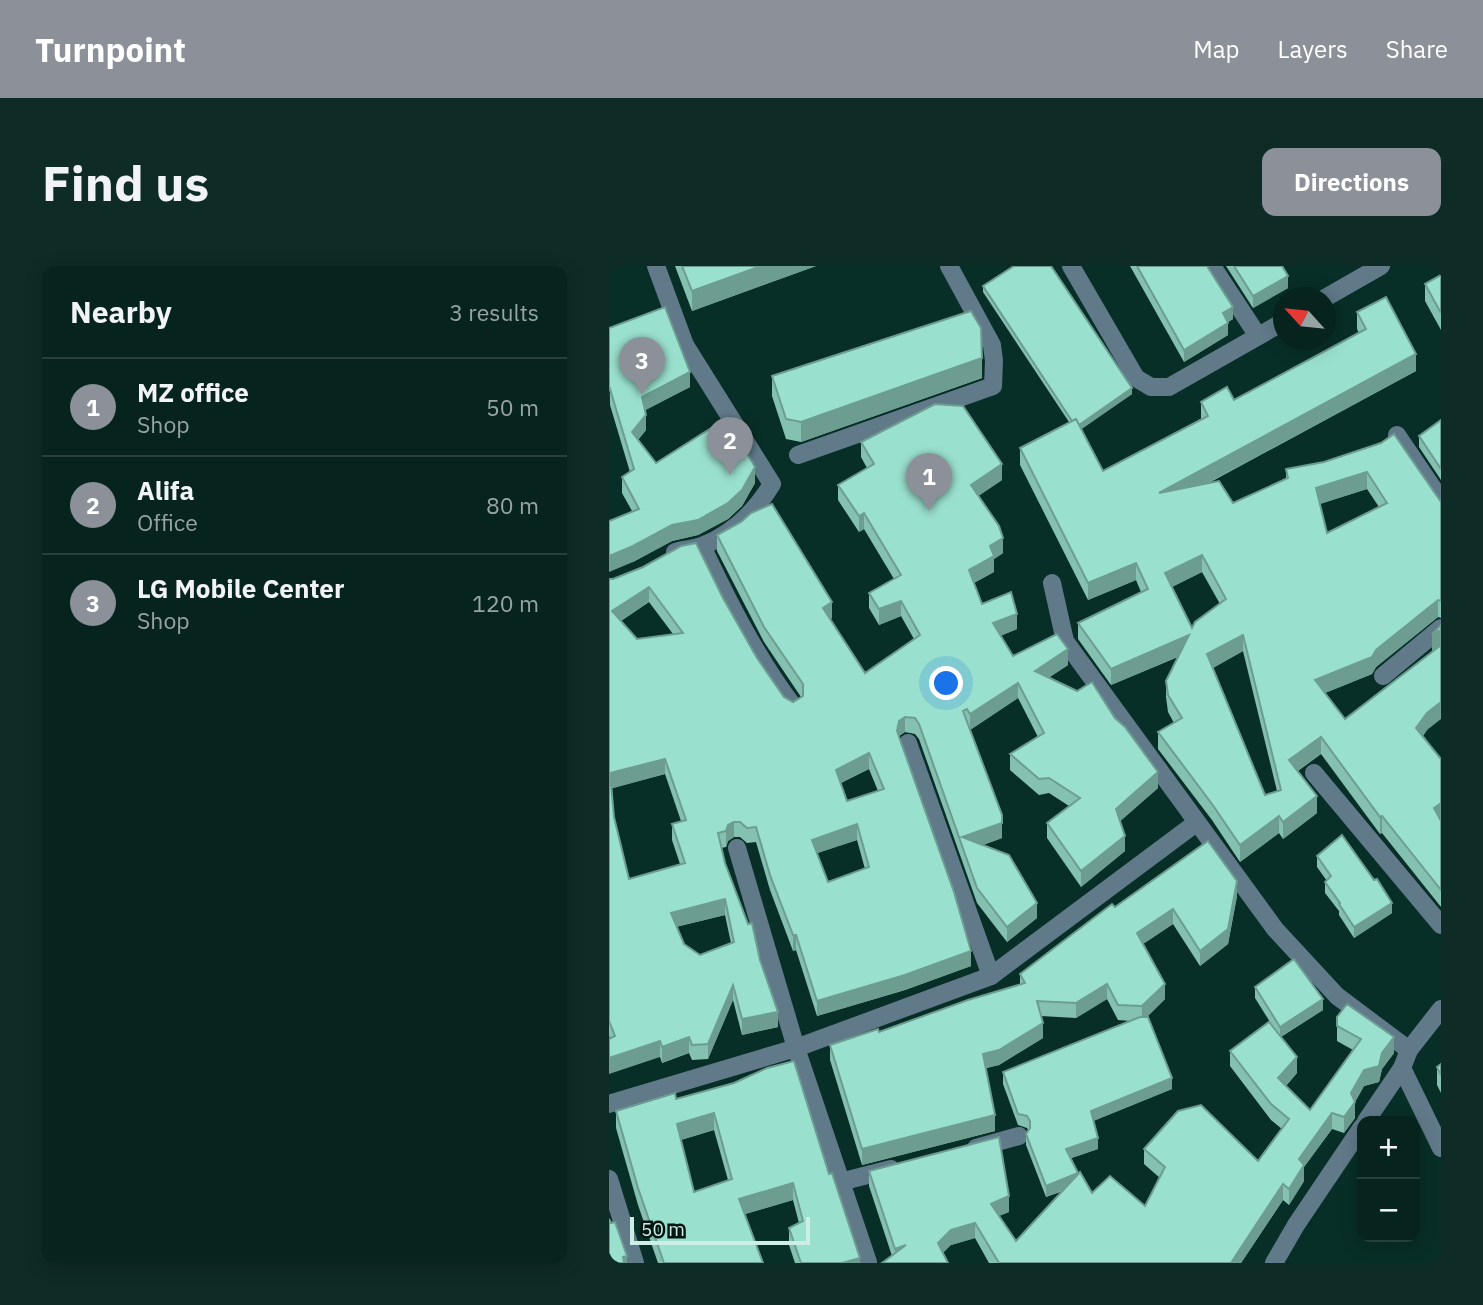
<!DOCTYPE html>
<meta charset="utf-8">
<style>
:root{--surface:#06231d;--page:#0f2b26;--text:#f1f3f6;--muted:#98a4a4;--line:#27403b;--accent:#8c9099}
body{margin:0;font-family:"IBM Plex Sans",sans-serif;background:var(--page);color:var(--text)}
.controls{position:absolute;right:21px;bottom:21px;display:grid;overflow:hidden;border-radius:14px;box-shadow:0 4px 18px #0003}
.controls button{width:63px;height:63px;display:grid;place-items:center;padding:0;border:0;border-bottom:2px solid var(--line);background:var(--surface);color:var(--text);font:35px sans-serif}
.compass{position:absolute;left:664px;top:21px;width:63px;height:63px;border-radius:50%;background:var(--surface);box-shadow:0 4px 18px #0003;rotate:297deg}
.scale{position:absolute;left:21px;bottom:18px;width:180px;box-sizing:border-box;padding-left:7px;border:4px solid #cceee4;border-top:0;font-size:19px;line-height:24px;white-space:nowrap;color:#cceee4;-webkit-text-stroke:5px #001610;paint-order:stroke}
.you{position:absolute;left:338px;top:418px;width:24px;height:24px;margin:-18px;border:5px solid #fff;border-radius:50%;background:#1a73e8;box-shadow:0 0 0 10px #1a73e833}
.badge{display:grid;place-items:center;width:46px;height:46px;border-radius:50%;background:var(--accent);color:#fff;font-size:23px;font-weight:700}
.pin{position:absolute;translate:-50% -58px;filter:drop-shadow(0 2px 4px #0008)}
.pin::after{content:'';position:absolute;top:37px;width:24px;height:21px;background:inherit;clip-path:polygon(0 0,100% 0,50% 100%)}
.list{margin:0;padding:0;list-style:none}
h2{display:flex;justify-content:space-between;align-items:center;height:91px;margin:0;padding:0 28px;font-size:30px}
h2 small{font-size:23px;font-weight:400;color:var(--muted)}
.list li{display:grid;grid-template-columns:46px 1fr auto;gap:21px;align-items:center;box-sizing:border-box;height:98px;padding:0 28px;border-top:2px solid var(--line)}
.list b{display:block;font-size:26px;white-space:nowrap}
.list p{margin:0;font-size:23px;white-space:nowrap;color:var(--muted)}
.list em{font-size:23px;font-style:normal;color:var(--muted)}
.map{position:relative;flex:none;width:832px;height:997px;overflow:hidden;border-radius:14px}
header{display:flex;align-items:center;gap:42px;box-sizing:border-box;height:98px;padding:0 35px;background:var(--accent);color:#fff}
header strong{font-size:33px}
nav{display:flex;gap:38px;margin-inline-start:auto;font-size:24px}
.intro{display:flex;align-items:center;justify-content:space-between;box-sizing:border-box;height:168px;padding:0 42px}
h1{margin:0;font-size:49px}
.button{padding:18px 32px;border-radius:14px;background:var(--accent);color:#fff;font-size:24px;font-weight:700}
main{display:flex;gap:42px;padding:0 42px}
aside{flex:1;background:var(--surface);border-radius:14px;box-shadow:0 4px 18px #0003}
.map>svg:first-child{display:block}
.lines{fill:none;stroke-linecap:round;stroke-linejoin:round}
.minor{stroke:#617a8a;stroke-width:18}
.wall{fill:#84c1b1;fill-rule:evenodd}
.shaded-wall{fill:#6c9d90}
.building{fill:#9ae0ce;stroke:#6c9d90;stroke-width:2;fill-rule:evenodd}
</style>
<header>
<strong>Turnpoint</strong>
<nav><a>Map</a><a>Layers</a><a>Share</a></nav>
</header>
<div class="intro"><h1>Find us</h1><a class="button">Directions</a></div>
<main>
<aside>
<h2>Nearby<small>3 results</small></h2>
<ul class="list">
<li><span class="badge">1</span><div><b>MZ office</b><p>Shop</p></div><em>50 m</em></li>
<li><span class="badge">2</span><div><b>Alifa</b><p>Office</p></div><em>80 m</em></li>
<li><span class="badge">3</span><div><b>LG Mobile Center</b><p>Shop</p></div><em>120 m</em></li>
</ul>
</aside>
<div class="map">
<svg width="832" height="997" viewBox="0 0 832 997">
<rect width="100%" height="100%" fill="#082f27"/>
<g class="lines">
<g class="minor">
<path d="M47 0 76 79 163 218C146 246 124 268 93 280 85 283 75 283 66 286"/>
<polyline points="462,0 527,112 542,121 560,121 674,56"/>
<polyline points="603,0 649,70"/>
<polyline points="716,32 772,0"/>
<polyline points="788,169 832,234"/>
<polyline points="189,189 384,120 385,95 383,79 340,0"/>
<path d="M93 280C120 337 146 389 184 440"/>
<polyline points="443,317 456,375 666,663 728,730 800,784"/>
<polyline points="774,410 832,362"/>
<polyline points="299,477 382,710"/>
<polyline points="705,507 832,659"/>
<polyline points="128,582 187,782 259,996"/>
<polyline points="793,802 832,882"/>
<polyline points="0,838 187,782 382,710 587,557"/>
<polyline points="757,855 793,802 800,784 832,743"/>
<polyline points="367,882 410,870"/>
<polyline points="0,913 26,997"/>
<polyline points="231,916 282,903"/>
<polyline points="665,997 687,959 753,861"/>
</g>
</g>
<g class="wall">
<polygon points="66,0 207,0 83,45"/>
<polygon points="521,0 598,0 624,53 619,56 619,69 575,96"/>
<polygon points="617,0 673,0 679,22 644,42"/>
<polygon points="832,9 832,64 816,35 816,18"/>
<path d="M374 20 523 128 472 163 494 205 592 153V136L625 134 750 67 748 63V46L807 105 598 218 624 237 677 213V203L715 196 772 177 832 236V352L829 351 767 401 763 408 716 427 736 453 827 383 823 385 832 359 818 464 814 470 832 493V641L773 567 771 568 712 488 689 505 708 547 674 573 670 567 631 596 603 554 549 483V466L565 457 559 446 557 431V415L569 391 502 419 469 373V357L532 326 527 314 479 334 411 199V182L460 156 374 26ZM758 223 770 241 718 267 711 238ZM593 306 611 338 583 362 563 321ZM634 385 668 525 656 529 604 402Z"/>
<polygon points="0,62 81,121 36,144 37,164 29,174 47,197 146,217 133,240 119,253 89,269 63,275 24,296 23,245 13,227 13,211 21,206 1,139"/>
<polygon points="163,110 373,112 192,176 177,173 163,130"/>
<polygon points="832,154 832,214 810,181 810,170"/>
<path d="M252 176 393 214 369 230 394 287 385 293V306L365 317 373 338 408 363 391 370 404 390 459 399 439 412 549 522 511 555 516 585 472 621 438 572V557L460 540 440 527 430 529 401 504V488L429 471 409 432 361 464 393 572 374 579 428 652 398 676 368 637 310 473 306 468 296 466 290 470 362 700 296 724 208 750 187 684 184 685 161 624 147 576 138 577 131 571H125L119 575 117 581 112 582 116 597 151 694 169 761 133 769 124 734 99 793 83 794 80 787 53 797 51 791 1 773 0 770V313L114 332 148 392 175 431 184 436 192 431 155 376 108 285V269L223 352 221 353 256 407 305 373 292 350 270 359 260 342V327L285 313 255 263 250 266 229 234V219L258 202 252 191ZM40 336 64 368 28 373 12 355ZM260 503 269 525 238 535 232 517ZM56 508 72 555 63 558V574L71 598 20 613 5 551 3 522ZM248 574 256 603 219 616 208 587ZM116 649 122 677 91 689 75 678 67 661Z"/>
<polygon points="708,590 783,647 745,672 730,649 730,645 716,627 716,616 718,615 708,601"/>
<polygon points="628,630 619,678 591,700 564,658 534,678 556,733 538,751 563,823 484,855 489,883 462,892 469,908 483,927 536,940 551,912 535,898 535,883 649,895 673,863 662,854 621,800 621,785 666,764 646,732 646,721 714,744 672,771 688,807 677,820 701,844 744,784 728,775 728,751 785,787 773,803 770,816 755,820 746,836 746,852 735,867 723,863 695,901 695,915 680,939 674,934 632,997 380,997 366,972 342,979 283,990 260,920 260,905 400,946 390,950 407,975 454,925 437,931 417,879 417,868 419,864 418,862 409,859 394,818 394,806 521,755 509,754 498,733 467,752 432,750 434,772 390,799 377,802 386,865 253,899 221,794 221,779 270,766 411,718 411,708 506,641"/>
<polygon points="832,798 832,827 828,819 828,801"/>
<path d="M125 817 220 908 251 997H186L180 979V962L190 957 184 934 136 948 154 997H49L29 939 7 862V845L67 833ZM105 864 119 914 85 926 72 874Z"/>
</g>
<g class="shaded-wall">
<polygon points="152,0 207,0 83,45 83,25"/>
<polygon points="679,10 679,22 644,42 644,30"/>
<polygon points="624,41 624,53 614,59 614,47"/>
<polygon points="619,57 619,69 575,96 575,84"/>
<polygon points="807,88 807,105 550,243 550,227"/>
<polygon points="373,92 373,112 192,176 192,156"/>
<polygon points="81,106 81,121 33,146 33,131"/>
<polygon points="523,122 523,128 467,167 467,161"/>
<polygon points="37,149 37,164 23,181 23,166"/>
<polygon points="393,198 393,214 362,235 362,219"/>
<polygon points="146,201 146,217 133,240 119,253 89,269 63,275 24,296 0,306 0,290 63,259"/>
<polygon points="758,206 758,223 707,239 707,222"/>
<polygon points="255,247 255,263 250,266 250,250"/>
<polygon points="394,272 394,287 385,293 385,306 360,319 360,304 381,280"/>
<polygon points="593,289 593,306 556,324 556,307"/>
<polygon points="527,297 527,314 479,334 479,317"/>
<polygon points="40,321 40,336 3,360 3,345"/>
<polygon points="829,334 829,351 767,401 763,408 706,431 706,414 767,384"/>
<polygon points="292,335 292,350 270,359 270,343"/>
<polygon points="223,336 223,352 214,358 214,342"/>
<polygon points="408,348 408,363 384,373 384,357"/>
<polygon points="832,364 832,381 823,385 823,368"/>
<polygon points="580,369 580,386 502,419 502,403"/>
<polygon points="634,369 634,385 598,405 598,388"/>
<polygon points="459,383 459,399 426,421 426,405"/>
<polygon points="409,417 409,432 361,464 361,448"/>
<polygon points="832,436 832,453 818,464 807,479 807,462 818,447"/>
<polygon points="296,451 296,466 290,470 288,465 290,455"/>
<polygon points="712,471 712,488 680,511 680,494"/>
<polygon points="260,487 260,503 227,519 227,504"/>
<polygon points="56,493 56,508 1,523 1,507"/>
<polygon points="549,506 549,522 507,559 507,543"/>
<polygon points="708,530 708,547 674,573 674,556"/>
<polygon points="832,537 832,554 825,559 825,542"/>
<polygon points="670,550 670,567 631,596 631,579"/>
<polygon points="773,550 773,567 771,568 771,551"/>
<polygon points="125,556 125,571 119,575 117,581 117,565 119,559"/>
<polygon points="393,557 393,572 355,586 353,571"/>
<polygon points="248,558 248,574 203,589 203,574"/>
<polygon points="516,570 516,585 472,621 472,605"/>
<polygon points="628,615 628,630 619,678 591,700 591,685"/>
<polygon points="116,633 116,649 62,662 62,647"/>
<polygon points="428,637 428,652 398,676 398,661"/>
<polygon points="783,637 783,647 745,672 745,661"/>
<polygon points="564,643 564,658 528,682 528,667"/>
<polygon points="184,669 187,669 187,684 184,685"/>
<polygon points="362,685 362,700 296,724 208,750 208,735"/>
<polygon points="498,718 498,733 467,752 467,737"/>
<polygon points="556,718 556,733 533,755 533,740"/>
<polygon points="124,719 124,734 99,793 99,778"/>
<polygon points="714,733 714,744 671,771 671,761"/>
<polygon points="169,746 169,761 133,769 133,753"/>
<polygon points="434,757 434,772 390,799 374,803 374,788"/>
<polygon points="80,771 80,787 53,797 53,781"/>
<polygon points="785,771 785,787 773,803 770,816 755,820 746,836 746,852 735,867 735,851 742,827 755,804 773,787"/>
<polygon points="51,775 51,791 0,808 0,792"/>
<polygon points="688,791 688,807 669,828 669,812"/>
<polygon points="563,812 563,823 482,856 482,845"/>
<polygon points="105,847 105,864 68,875 68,858"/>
<polygon points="723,847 723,863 695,901 695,915 680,939 680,923 690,893"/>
<polygon points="386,849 386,865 253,899 253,883"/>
<polygon points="489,872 489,883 457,894 457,883"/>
<polygon points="469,907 469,918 437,931 437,920"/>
<polygon points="184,917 184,934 130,950 130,933"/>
<polygon points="674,918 674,934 632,997 622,997 633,980"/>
<polygon points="400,930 400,946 382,953 382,938"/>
<polygon points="366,957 366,972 342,979 329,992 329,977 342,964"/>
<polygon points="297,979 286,997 286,983"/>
<polygon points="18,990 18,997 14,997 14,991"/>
<polygon points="251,992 251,997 233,997"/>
</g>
<g class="building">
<polygon points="73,0 152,0 83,25"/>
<polygon points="405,0 442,0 523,122 470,159 467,153 463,155 374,20"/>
<polygon points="528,0 598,0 624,41 614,47 619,57 575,84"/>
<polygon points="625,0 673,0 679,10 644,30"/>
<polygon points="832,9 832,47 816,18"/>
<path d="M777 31 807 88 550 227 610 215 624 237 679 212 677 203 715 196 772 177 785 168 832 236V335L829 334 767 384 763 391 706 414 736 453 832 379V436L818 447 807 462 832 493V537L825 542 832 555V624L773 550 771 551 712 471 680 494 708 530 674 556 670 550 631 579 603 538 549 466 573 452 559 429 557 415 580 369 502 403 469 357 539 323 527 297 479 317 411 182 467 153 494 205 599 150 592 136 618 121 625 134 757 63 748 46ZM758 206 778 237 718 267 707 222ZM593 289 617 333 586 356 583 362 556 307ZM634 369 672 524 656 529 598 388Z"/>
<polygon points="56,41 81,106 33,131 37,149 23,166 47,197 118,152 146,201 133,224 119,237 89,254 63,259 24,280 0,290 0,255 30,243 13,211 25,203 1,123 0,124 0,62"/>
<polygon points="362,45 372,62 373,92 192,156 177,153 163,110"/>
<path d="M326 138 354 140 393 198 362 219 390 260 394 272 381 280 385 290 360 304 373 338 402 326 408 348 384 357 404 390 448 368 459 383 426 405 468 425 483 416 506 452 516 461 549 506 507 543 516 570 472 605 438 557 471 532 440 512 430 513 401 488 435 467 409 417 361 448 358 443 354 445 393 549V557L353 571 400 589 428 637 398 661 368 622 310 458 306 452 296 451 290 455 288 465 345 626 362 685 296 709 208 735 187 669H184L161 609 147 561 138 562 131 556H125L119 559 117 565 109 567 116 597 139 658 143 657 151 694 169 746 133 753 124 719 99 778 83 779 80 771 53 781 51 775 0 792V773L6 770 0 755V313H4L34 301 72 280 87 277 114 332 148 392 175 431 184 436 194 430V418L155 361 108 269 132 256 142 247 163 238 223 336 214 342 256 407 311 369 292 335 270 343 260 327 292 309 255 247 250 250 229 219 265 198 252 176ZM40 321 74 367 28 373 3 345ZM260 487 275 523 238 535 227 504ZM56 493 77 554 63 558 76 597 20 613 5 551 1 507ZM248 558 260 601 219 616 203 574ZM116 633 125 676 91 689 75 678 62 647Z"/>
<polygon points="832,154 832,203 810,170"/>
<polygon points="832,359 832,364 823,368"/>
<polygon points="733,569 765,614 768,613 783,637 745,661 730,638 731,637 716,616 722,610 708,590"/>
<polygon points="599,575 628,615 619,663 591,685 564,643 528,667 556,718 533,740 509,739 498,718 467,737 428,735 434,757 390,784 374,788 386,849 253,883 221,779 269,763 270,766 359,734 416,717 411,708 503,638 506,641"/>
<polygon points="685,693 714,733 671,761 646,721"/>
<polygon points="738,738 785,771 773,787 770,800 755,804 742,827 746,836 735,851 723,847 690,893 695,899 680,923 674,918 633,980 622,997 390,997 366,957 342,964 329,977 339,997 273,997 297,979 286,983 260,905 390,871 400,930 382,938 407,975 471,906 483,927 501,910 536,940 556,901 535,883 569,845 592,839 649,895 680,853 662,838 621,785 660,756 688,791 669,812 701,844 752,773 728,760 728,751"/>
<polygon points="531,751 539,751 563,812 482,845 489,872 457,883 469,907 437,920 417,868 421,862 421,855 418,850 409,848 394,806"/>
<path d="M185 795 220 908 223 907 251 992 233 997H192L180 962 194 955 184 917 130 933 154 997H55L29 922 7 845 66 827 67 833 125 817 158 802ZM105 847 123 913 85 926 68 858Z"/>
<polygon points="832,798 832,809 828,801"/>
<polygon points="0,953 2,957 6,956 18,990 14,991 15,997 0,997"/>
</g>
</svg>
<div class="controls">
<button>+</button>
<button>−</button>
</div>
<svg class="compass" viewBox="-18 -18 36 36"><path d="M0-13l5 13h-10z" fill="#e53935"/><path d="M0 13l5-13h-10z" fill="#98a4a4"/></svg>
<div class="scale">50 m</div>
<div class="you"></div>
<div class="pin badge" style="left:320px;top:245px">1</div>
<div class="pin badge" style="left:121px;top:209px">2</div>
<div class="pin badge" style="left:33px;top:129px">3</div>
</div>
</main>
